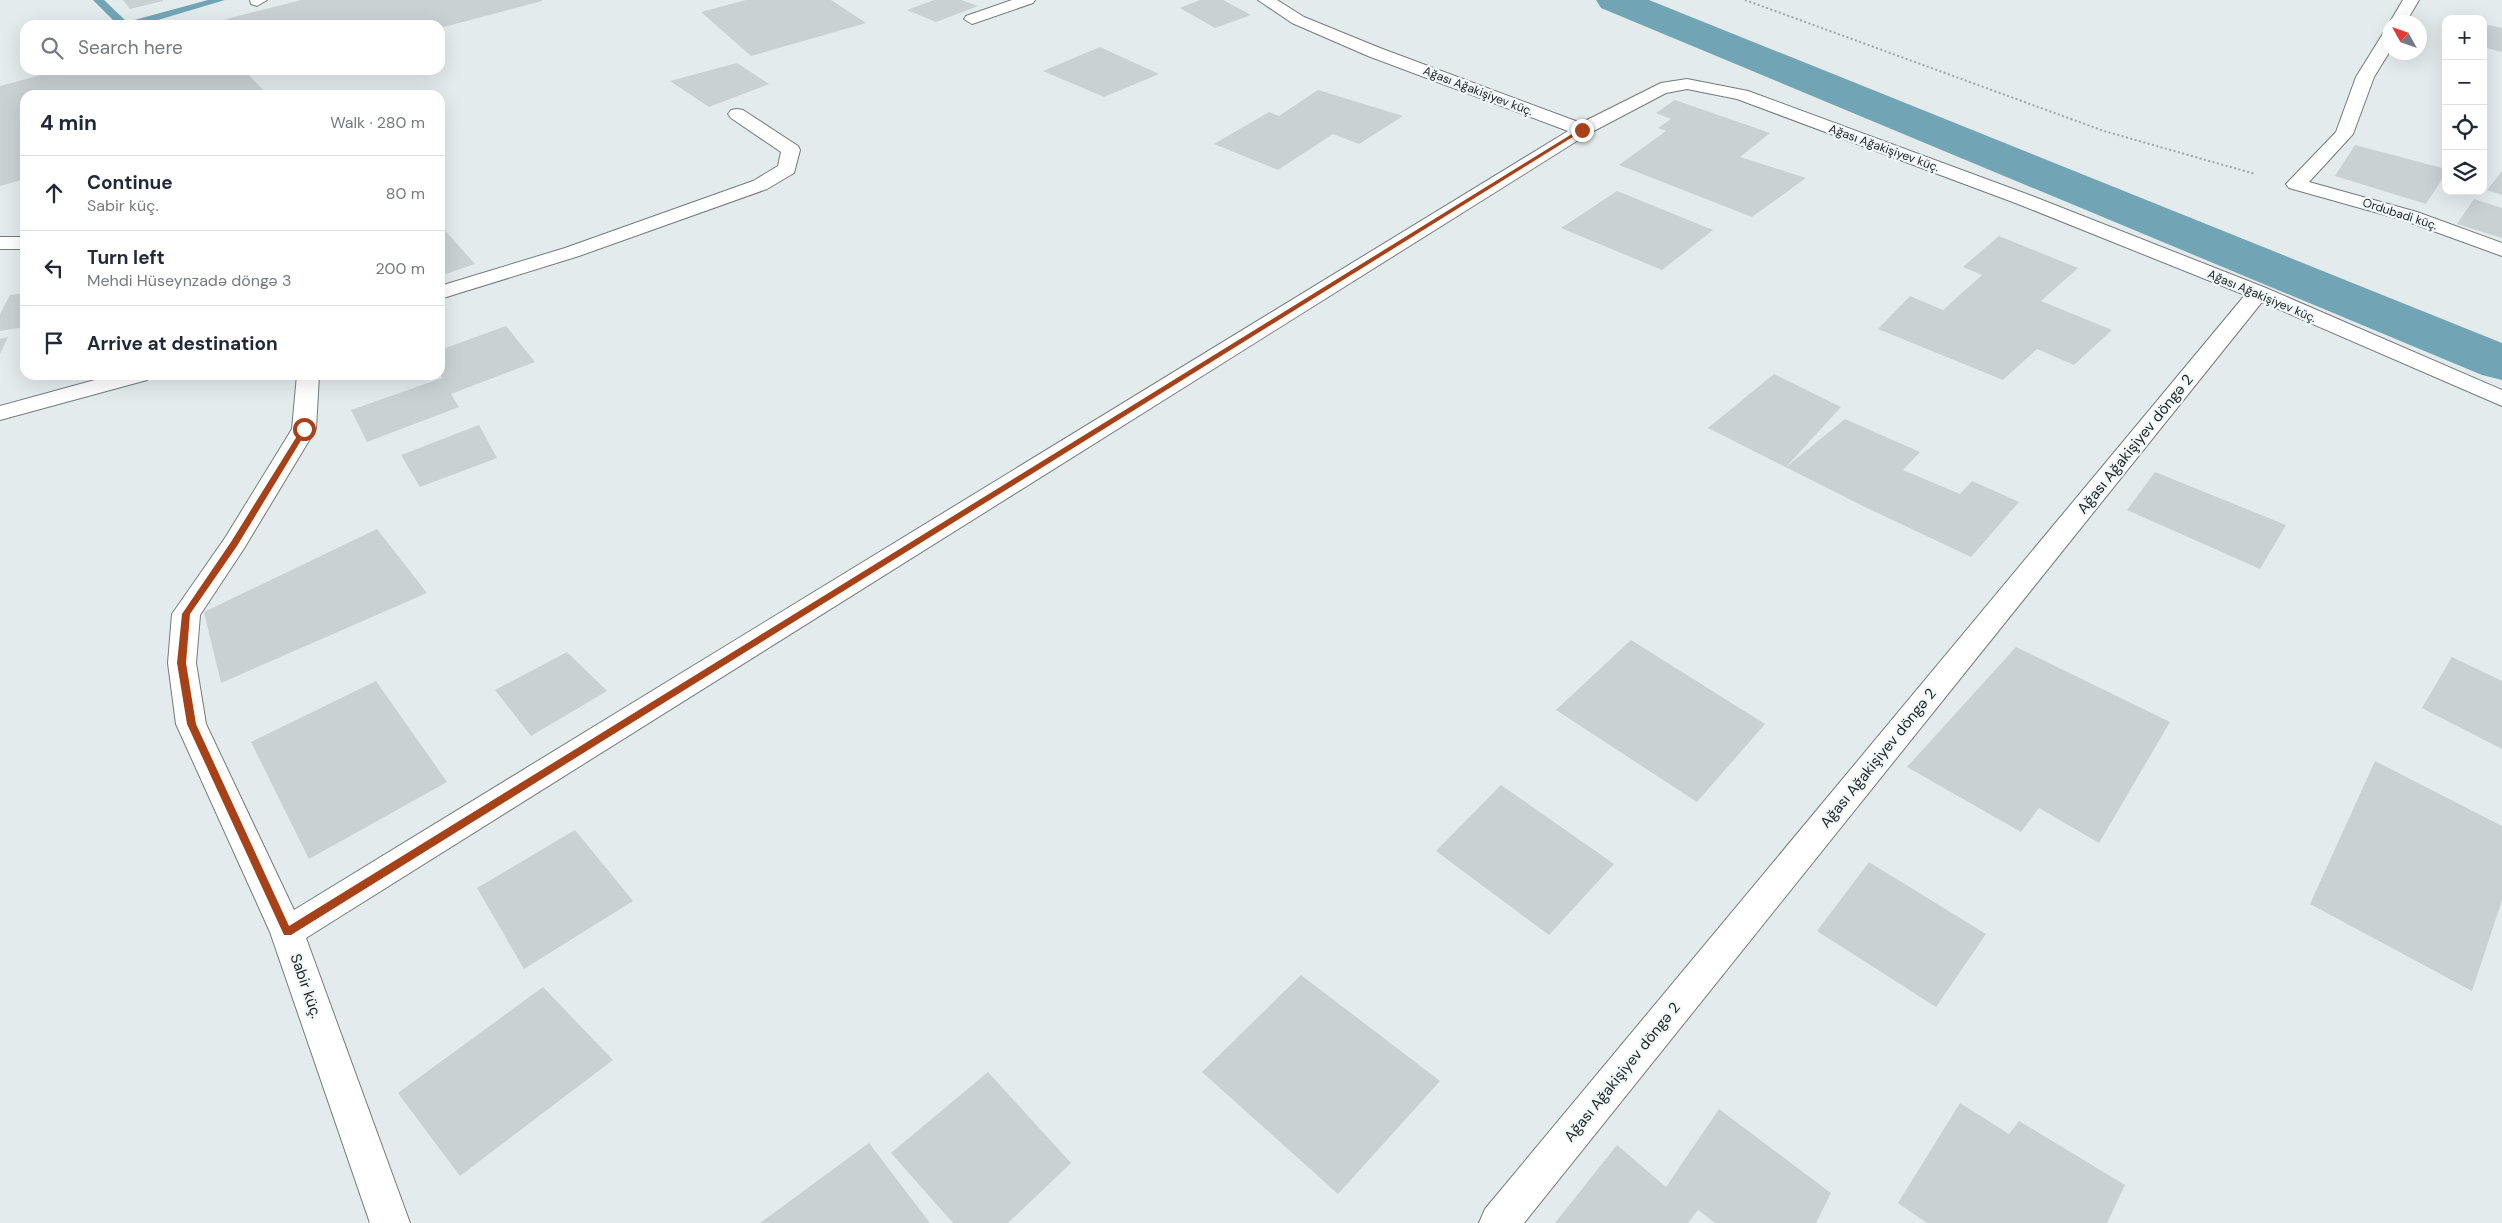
<!DOCTYPE html>
<meta charset="utf-8">
<style>
:root{--surface:#fff;--page:#f6f6f7;--text:#1f2937;--muted:#747a83;--line:#e0e1e3}
body{margin:0;font-family:"DM Sans",sans-serif;background:var(--page);color:var(--text)}
.controls{position:absolute;right:15px;top:15px;display:grid;overflow:hidden;border-radius:10px;box-shadow:0 5px 20px #0002}
.controls button{width:45px;height:45px;display:grid;place-items:center;padding:0;border:0;border-bottom:1px solid var(--line);background:var(--surface);color:var(--text);font:25px sans-serif}
.compass{position:absolute;left:2382px;top:15px;width:45px;height:45px;border-radius:50%;background:var(--surface);box-shadow:0 5px 20px #0002;rotate:310deg}
.stop{position:absolute;width:15px;height:15px;margin:-11px;border:4px solid #a74218;border-radius:50%;background:#fff}
.stop.end{background:#a74218;border-color:#fff;box-shadow:0 1px 5px #0008}
.list{margin:0;padding:0;list-style:none}
h2{display:flex;justify-content:space-between;align-items:center;height:65px;margin:0;padding:0 20px;font-size:21px}
h2 small{font-size:16px;font-weight:400;color:var(--muted)}
.list li{display:grid;grid-template-columns:32px 1fr auto;gap:15px;align-items:center;box-sizing:border-box;height:75px;padding:0 20px;border-top:1px solid var(--line)}
.list b{display:block;font-size:19px;white-space:nowrap}
.list p{margin:0;font-size:16px;white-space:nowrap;color:var(--muted)}
.list em{font-size:16px;font-style:normal;color:var(--muted)}
.icon{flex:none;width:28px;height:28px;fill:none;stroke:currentColor;stroke-width:2;stroke-linecap:round;stroke-linejoin:round}
.map{position:relative;flex:none;width:2502px;height:1223px;overflow:hidden}
.search{position:absolute;background:var(--surface);box-shadow:0 5px 20px #0002;left:20px;top:20px;width:425px;height:55px;display:flex;align-items:center;gap:12px;box-sizing:border-box;padding:0 18px;border-radius:15px;color:var(--muted);font-size:19px}
.panel{position:absolute;background:var(--surface);box-shadow:0 5px 20px #0002;left:20px;top:90px;width:425px;height:290px;border-radius:15px}
.map>svg:first-child{display:block}
.lines{fill:none;stroke-linecap:round;stroke-linejoin:round}
.stream{fill:#71a5b5;fill-rule:evenodd}
.canal{fill:#71a5b5;fill-rule:evenodd}
.building{fill:#cad1d3}
.street-casing{stroke:#757b7d;stroke-width:2}
.path{stroke:#9fa5a7;stroke-width:2;stroke-dasharray:2 2.5;stroke-linecap:butt}
.street{fill:#fff;fill-rule:evenodd}
.route{fill:#a74218}
.labels{text-anchor:middle;dominant-baseline:central;stroke-width:4.5;stroke-linejoin:round;paint-order:stroke}
.far-street-label{font-size:12px;fill:#1e2122;stroke:#f1f8fa}
.street-label{font-size:15px;fill:#1e2122;stroke:#f1f8fa}
</style>
<div class="map">
<svg width="2502" height="1223" viewBox="0 0 2502 1223">
<rect width="100%" height="100%" fill="#e4ebed"/>
<g class="lines">
<polygon class="stream" points="93,0 104,0 127,22 208,0 225,0 141,25 118,25"/>
<polygon class="canal" points="1596,0 1649,0 2502,343 2502,380 2482,375 1601,8"/>
</g>
<g class="building">
<polygon points="123,0 163,0 163,1 130,9"/>
<polygon points="301,0 542,0 542,1 440,28 440,25 232,25 226,19"/>
<polygon points="746,0 831,0 866,23 751,56 701,12"/>
<polygon points="934,0 961,0 978,6 936,22 907,10"/>
<polygon points="1200,0 1223,0 1251,15 1215,28 1180,8"/>
<polygon points="2483,24 2502,28 2502,52 2483,47"/>
<polygon points="1100,47 1159,74 1104,97 1043,71"/>
<polygon points="737,63 769,84 709,107 670,81"/>
<polygon points="60,70 244,70 268,95 25,95 25,179 0,186 0,86"/>
<polygon points="1318,90 1403,116 1359,144 1333,134 1278,170 1214,144 1269,112 1279,116"/>
<polygon points="1675,100 1770,133 1740,157 1806,178 1752,217 1619,165 1666,131 1658,128 1671,119 1656,113"/>
<polygon points="2355,145 2446,169 2446,173 2426,204 2335,176"/>
<polygon points="2502,171 2502,195 2487,190"/>
<polygon points="1617,191 1713,230 1662,270 1561,228"/>
<polygon points="2474,199 2502,208 2502,238 2457,224"/>
<polygon points="440,225 475,264 440,276"/>
<polygon points="1999,236 2078,268 2041,301 2112,330 2074,365 2037,349 2003,380 1878,329 1910,296 1943,310 1982,275 1963,267"/>
<polygon points="25,293 25,327 0,331 0,314 10,295"/>
<polygon points="506,326 535,362 451,394 459,407 367,442 351,410 442,378 440,374 440,350"/>
<polygon points="8,337 0,354 0,339"/>
<polygon points="1774,374 1841,407 1786,467 1845,419 1920,452 1903,470 1960,494 1972,481 2019,502 1971,557 1867,508 1708,428"/>
<polygon points="479,425 497,458 420,487 401,455"/>
<polygon points="2155,472 2286,525 2260,569 2127,510"/>
<polygon points="377,529 427,593 221,683 204,612"/>
<polygon points="1631,640 1765,724 1697,802 1556,710"/>
<polygon points="2016,647 2170,722 2099,843 2039,808 2021,832 1907,767"/>
<polygon points="567,652 607,691 531,736 495,690"/>
<polygon points="2452,657 2502,681 2502,749 2422,708"/>
<polygon points="376,681 447,782 309,859 251,742"/>
<polygon points="2375,761 2502,826 2502,900 2472,991 2310,904"/>
<polygon points="1501,785 1614,864 1549,935 1436,851"/>
<polygon points="575,830 633,901 524,969 477,888"/>
<polygon points="1869,862 1986,934 1936,1007 1817,931"/>
<polygon points="1301,975 1440,1081 1338,1194 1202,1072"/>
<polygon points="543,987 613,1060 460,1176 398,1093"/>
<polygon points="988,1072 1071,1163 1008,1223 953,1223 891,1153"/>
<polygon points="1960,1103 2009,1134 2019,1121 2125,1185 2107,1223 1927,1223 1898,1203"/>
<polygon points="1719,1109 1831,1193 1816,1223 1715,1223 1698,1210 1688,1223 1555,1223 1617,1145 1666,1187"/>
<polygon points="869,1143 930,1223 760,1223"/>
</g>
<g class="lines">
<g class="street-casing">
<g id="street">
<polygon points="250,0 267,0 257,6 251,4"/>
<polygon points="1012,0 1035,0 1033,3 978,22 972,24 964,19 966,16"/>
<polygon points="1258,0 1277,0 1304,17 1380,48 1581,123 1661,83 1687,79 1748,91 2032,196 2266,288 2502,390 2502,406 2262,302 1524,1223 1479,1223 1485,1209 2245,295 2018,204 1737,99 1687,89 1666,93 1588,134 306,938 410,1223 370,1223 270,932 176,724 168,663 172,614 225,538 292,429 297,375 319,375 316,429 243,550 200,615 196,663 206,724 294,910 1568,131 1368,56 1292,23"/>
<polygon points="2403,0 2419,0 2406,22 2390,22"/>
<polygon points="2390,31 2390,51 2374,77 2353,134 2309,182 2417,212 2502,243 2502,256 2403,220 2289,188 2286,184 2336,132 2356,77 2384,32"/>
<polygon points="737,109 743,110 798,146 800,150 794,173 767,189 579,256 440,299 440,286 565,248 753,181 778,166 781,152 731,118 728,114 731,110"/>
<rect x="0" y="237" width="25" height="12"/>
<polygon points="113,375 150,375 147,380 0,420 0,406"/>
</g>
</g>
<polyline class="path" points="1745,0 2104,131 2255,174"/>
<use href="#street" class="street"/>
</g>
<polygon class="route" points="1580,129 1584,130 291,935 284,935 187,724 177,663 182,614 231,542 302,428 308,429 237,546 190,614 186,663 196,724 289,926"/>
<g class="labels">
<g class="far-street-label">
<text transform="translate(1478 91) rotate(21)">Ağası Ağakişiyev küç.</text>
<text transform="translate(1884 148) rotate(20)">Ağası Ağakişiyev küç.</text>
<text transform="translate(2400 214) rotate(18)">Ordubadi küç.</text>
<text transform="translate(2262 296) rotate(23)">Ağası Ağakişiyev küç.</text>
</g>
<g class="street-label">
<text transform="translate(2135 444) rotate(-51)">Ağası Ağakişiyev döngə 2</text>
<text transform="translate(1878 758) rotate(-51)">Ağası Ağakişiyev döngə 2</text>
<text transform="translate(306 986) rotate(71)">Sabir küç.</text>
<text transform="translate(1622 1072) rotate(-51)">Ağası Ağakişiyev döngə 2</text>
</g>
</g>
</svg>
<div class="controls">
<button>+</button>
<button>−</button>
<button><svg class="icon" aria-label="locate" viewBox="0 0 24 24"><circle cx="12" cy="12" r="6"/><path d="M12 2v4M12 18v4M2 12h4M18 12h4"/></svg></button>
<button><svg class="icon" aria-label="layers" viewBox="0 0 24 24"><path d="M12 4l9 5-9 5-9-5zM3 14l9 5 9-5"/></svg></button>
</div>
<svg class="compass" viewBox="-18 -18 36 36"><path d="M0-13l5 13h-10z" fill="#e53935"/><path d="M0 13l5-13h-10z" fill="#747a83"/></svg>
<div class="stop" style="left:304px;top:429px"></div>
<div class="stop end" style="left:1582px;top:130px"></div>
<div class="search"><svg class="icon" aria-label="search" viewBox="0 0 24 24"><circle cx="10" cy="10" r="6"/><path d="M15 15l6 6"/></svg>Search here</div>
<section class="panel">
<h2>4 min<small>Walk · 280 m</small></h2>
<ul class="list">
<li><svg class="icon" aria-label="ahead" viewBox="0 0 24 24"><path d="M12 20V5M6 11l6-6 6 6"/></svg><div><b>Continue</b><p>Sabir küç.</p></div><em>80 m</em></li>
<li><svg class="icon" aria-label="left" viewBox="0 0 24 24"><path d="M17 20v-9H6M10 6l-5 5 5 5"/></svg><div><b>Turn left</b><p>Mehdi Hüseynzadə döngə 3</p></div><em>200 m</em></li>
<li><svg class="icon" aria-label="arrive" viewBox="0 0 24 24"><path d="M6 21V4h12l-3 4 3 4H6"/></svg><div><b>Arrive at destination</b></div></li>
</ul>
</section>
</div>
